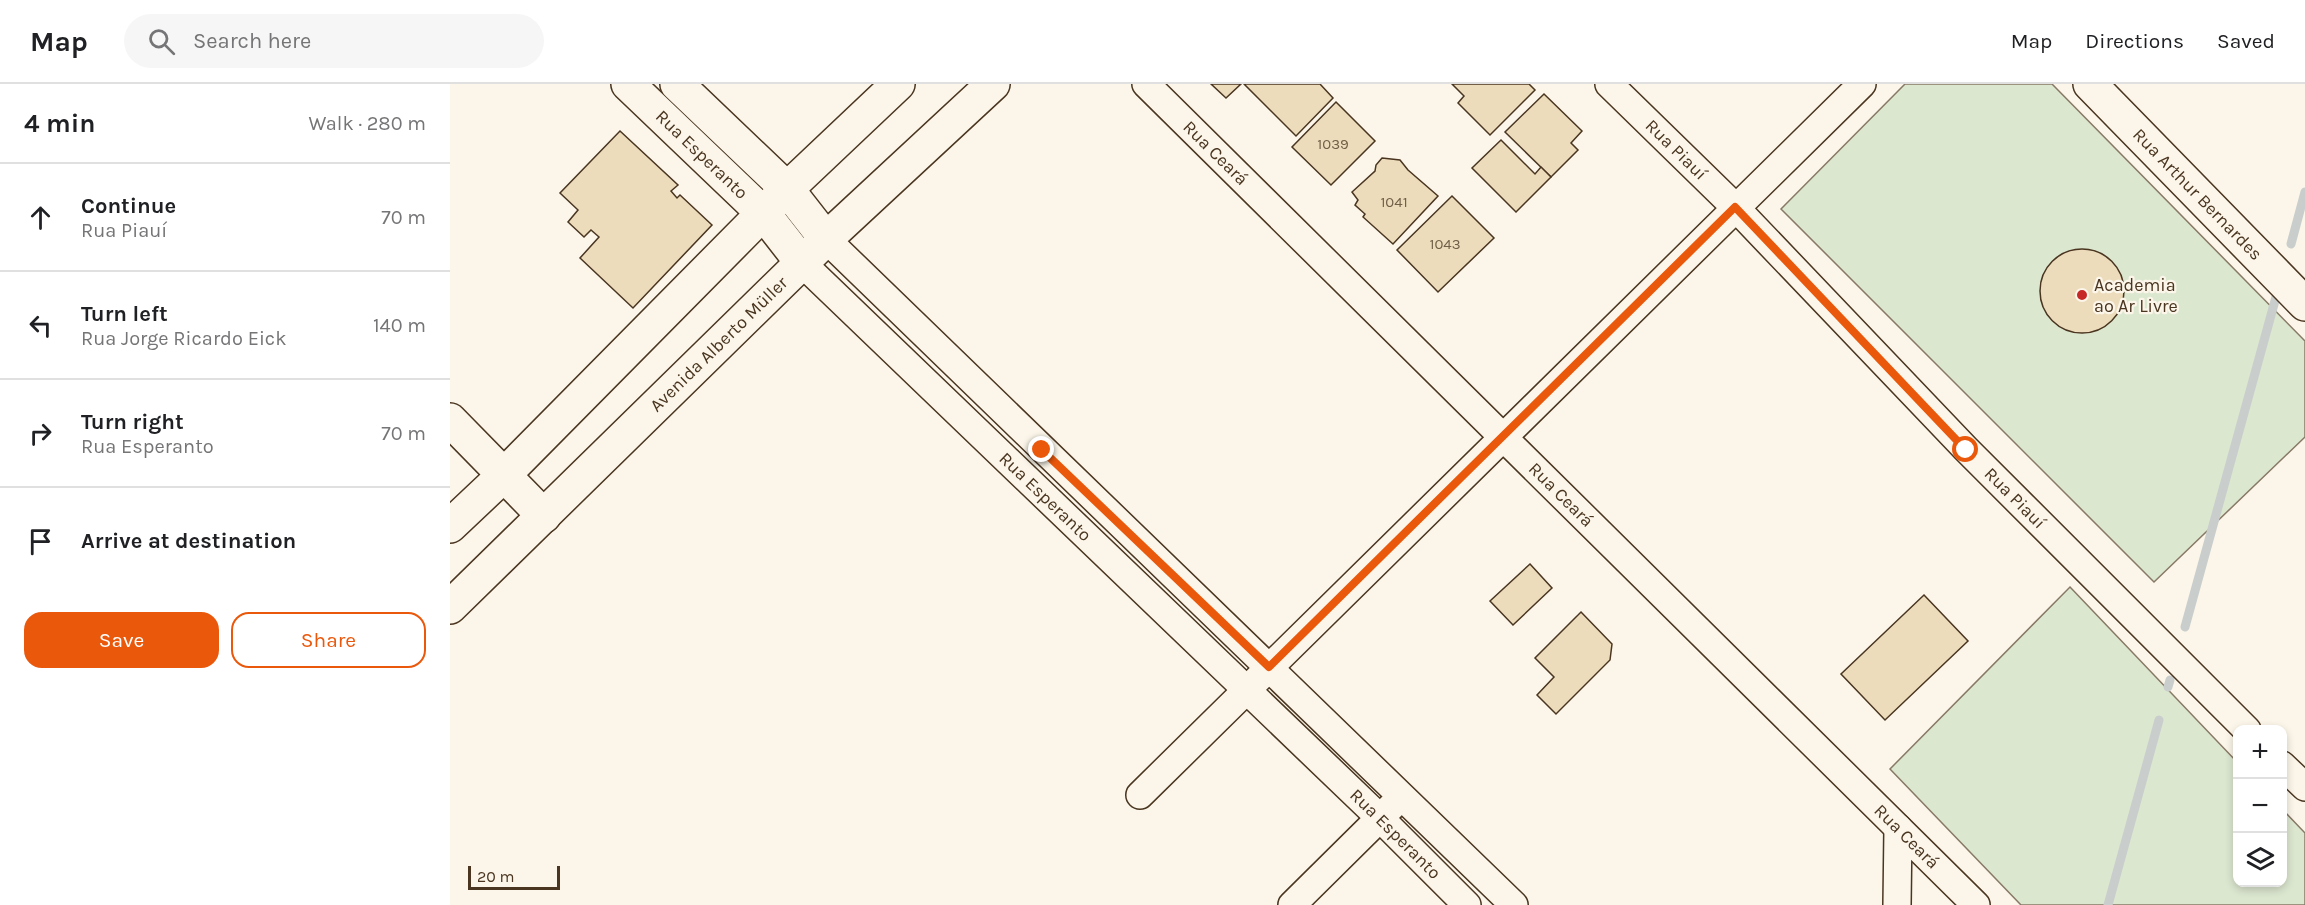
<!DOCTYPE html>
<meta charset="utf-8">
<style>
:root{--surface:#fff;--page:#f6f6f6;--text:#202124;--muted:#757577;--line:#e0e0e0;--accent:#ea580c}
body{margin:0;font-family:Karla,sans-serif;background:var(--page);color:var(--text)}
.controls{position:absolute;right:18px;bottom:18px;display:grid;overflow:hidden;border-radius:12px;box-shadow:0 3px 9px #0003}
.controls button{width:54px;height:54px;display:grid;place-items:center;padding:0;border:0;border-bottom:2px solid var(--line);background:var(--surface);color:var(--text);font:30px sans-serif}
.scale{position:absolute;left:18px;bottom:15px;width:92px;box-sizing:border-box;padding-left:6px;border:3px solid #4a3520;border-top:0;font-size:16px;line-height:21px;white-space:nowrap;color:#4a3520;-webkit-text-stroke:4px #fbf6e9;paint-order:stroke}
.stop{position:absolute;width:18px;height:18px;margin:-14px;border:4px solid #ea580c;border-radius:50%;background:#fff}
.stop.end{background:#ea580c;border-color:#fff;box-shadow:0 2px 6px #0008}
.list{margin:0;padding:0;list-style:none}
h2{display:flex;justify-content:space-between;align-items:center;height:78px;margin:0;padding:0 24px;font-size:26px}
h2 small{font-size:20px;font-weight:400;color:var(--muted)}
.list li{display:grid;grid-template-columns:39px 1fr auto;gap:18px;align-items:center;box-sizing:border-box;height:108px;padding:0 24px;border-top:2px solid var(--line)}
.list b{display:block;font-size:22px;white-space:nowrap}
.list p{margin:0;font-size:20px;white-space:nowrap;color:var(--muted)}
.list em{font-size:20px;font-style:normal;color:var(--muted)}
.actions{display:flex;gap:12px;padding:18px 24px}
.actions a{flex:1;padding:14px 0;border:2px solid var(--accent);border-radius:18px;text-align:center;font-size:21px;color:var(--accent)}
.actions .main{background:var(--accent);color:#fff}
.icon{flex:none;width:33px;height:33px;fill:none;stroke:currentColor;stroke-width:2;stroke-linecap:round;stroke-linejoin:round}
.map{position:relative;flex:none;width:1855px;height:821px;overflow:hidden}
header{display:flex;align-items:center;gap:36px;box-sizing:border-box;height:84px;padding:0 30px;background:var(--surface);border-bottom:2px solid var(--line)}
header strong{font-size:28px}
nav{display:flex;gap:33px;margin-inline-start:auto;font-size:21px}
.search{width:420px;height:54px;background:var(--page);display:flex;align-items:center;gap:15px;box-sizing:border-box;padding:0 21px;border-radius:33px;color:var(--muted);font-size:22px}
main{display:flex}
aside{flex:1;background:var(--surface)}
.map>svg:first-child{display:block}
.green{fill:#dce7d0;stroke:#887966;stroke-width:1.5}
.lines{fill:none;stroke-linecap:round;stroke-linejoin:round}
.stream{stroke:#c9cecd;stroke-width:9}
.building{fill:#ecdcbc;stroke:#4a3520;stroke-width:1.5}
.street-casing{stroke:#4a3520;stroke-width:30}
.secondary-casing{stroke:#4a3520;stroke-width:36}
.street{stroke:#fbf6e9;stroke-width:27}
.secondary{stroke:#fbf6e9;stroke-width:33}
.route{stroke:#ea580c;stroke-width:8}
.poi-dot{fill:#c62828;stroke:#fbf6e9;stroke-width:2}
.labels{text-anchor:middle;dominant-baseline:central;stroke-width:4.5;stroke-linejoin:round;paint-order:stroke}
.number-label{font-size:15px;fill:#725f47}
.street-label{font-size:18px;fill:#4a3520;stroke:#fbf6e9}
.poi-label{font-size:18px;fill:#4a3520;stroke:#fbf6e9;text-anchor:start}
</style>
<header>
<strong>Map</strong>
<div class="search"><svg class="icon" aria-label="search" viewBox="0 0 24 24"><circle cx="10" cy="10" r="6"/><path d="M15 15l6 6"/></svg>Search here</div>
<nav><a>Map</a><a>Directions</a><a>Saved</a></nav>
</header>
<main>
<aside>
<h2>4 min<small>Walk · 280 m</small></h2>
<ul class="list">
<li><svg class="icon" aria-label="ahead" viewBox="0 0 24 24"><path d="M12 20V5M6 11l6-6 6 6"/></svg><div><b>Continue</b><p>Rua Piauí</p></div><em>70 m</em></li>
<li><svg class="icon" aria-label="left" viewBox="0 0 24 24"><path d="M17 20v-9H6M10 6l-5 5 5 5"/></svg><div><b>Turn left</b><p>Rua Jorge Ricardo Eick</p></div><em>140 m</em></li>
<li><svg class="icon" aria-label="right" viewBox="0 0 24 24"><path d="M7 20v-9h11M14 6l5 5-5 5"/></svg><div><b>Turn right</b><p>Rua Esperanto</p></div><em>70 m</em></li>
<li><svg class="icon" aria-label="arrive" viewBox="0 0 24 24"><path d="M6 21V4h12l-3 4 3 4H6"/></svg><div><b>Arrive at destination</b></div></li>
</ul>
<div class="actions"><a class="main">Save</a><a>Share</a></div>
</aside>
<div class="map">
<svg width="1855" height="821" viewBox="0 0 1855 821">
<rect width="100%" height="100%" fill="#fbf6e9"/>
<g class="green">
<polygon points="1455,0 1602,0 1855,257 1855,353 1704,498 1331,125"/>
<polygon points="1620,503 1787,678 1788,798 1832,798 1833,726 1855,749 1855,821 1571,821 1440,685"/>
</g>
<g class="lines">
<g class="stream">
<polyline points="1841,160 1855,108"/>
<polyline points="1735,543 1826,213"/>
<polyline points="1718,603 1720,596"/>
<polyline points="1658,821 1709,636"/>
</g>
</g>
<g class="building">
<polygon points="761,0 791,0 776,14"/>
<polygon points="794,0 870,0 883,14 846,52"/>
<polygon points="1002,0 1079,0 1085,6 1040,51 1008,19 1014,12"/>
<polygon points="1094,10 1132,47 1121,59 1128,66 1101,93 1055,48"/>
<polygon points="886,18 925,57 881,101 842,63"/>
<polygon points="170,47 228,101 221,107 227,114 230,111 262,141 183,224 130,174 149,153 141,146 134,153 118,138 128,126 110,109"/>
<polygon points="1051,56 1085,90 1091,83 1101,93 1066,128 1022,84"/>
<polygon points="932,74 950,76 958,86 988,112 943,160 913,133 915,130 905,121 908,116 902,108 925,87 926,81"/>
<polygon points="1002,112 1044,154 988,208 947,166"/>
<circle cx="1632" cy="207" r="42"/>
<polygon points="1080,480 1102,504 1063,541 1040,517"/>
<polygon points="1474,511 1518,557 1435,636 1391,590"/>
<polygon points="1131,528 1162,560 1160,576 1106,630 1087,611 1104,593 1085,574"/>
</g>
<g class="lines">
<g class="street-casing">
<g id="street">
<path id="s1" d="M696 0 1526 821"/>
<path id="s2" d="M1159 0 1285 123 1516 365 1797 646"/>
<polyline points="376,155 1064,821"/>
<path id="s3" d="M353 180 930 734 1017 821"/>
<polyline points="1832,681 1855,703"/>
<polyline points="690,711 1412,0"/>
<polyline points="842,821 942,722"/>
<polyline points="1447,821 1448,744"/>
</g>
</g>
<g class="secondary-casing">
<g id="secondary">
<path id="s4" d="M178 0 314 130 353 180"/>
<polyline points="227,0 337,105 376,155"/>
<path id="s5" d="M1640 0 1855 220"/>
<polyline points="0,336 94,432"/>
<polyline points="0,442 54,391 337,105 448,0"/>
<path id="s6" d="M0 523 376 155 543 0"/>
</g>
</g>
<use href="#street" class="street"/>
<use href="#secondary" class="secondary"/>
</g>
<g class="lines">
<polyline class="route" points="592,366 819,583 1285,123 1516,366"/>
</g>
<circle class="poi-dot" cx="1632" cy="211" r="6"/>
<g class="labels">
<g class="number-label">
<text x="883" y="60">1039</text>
<text x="944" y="118">1041</text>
<text x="995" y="160">1043</text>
</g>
<g class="street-label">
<text stroke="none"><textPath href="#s2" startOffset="94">Rua Piauí</textPath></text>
<text stroke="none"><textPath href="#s1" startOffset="98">Rua Ceará</textPath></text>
<text stroke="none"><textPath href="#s4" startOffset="102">Rua Esperanto</textPath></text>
<text stroke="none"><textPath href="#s5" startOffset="154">Rua Arthur Bernardes</textPath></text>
<text stroke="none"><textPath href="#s6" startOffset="376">Avenida Alberto Müller</textPath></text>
<text stroke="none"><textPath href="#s1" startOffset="584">Rua Ceará</textPath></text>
<text stroke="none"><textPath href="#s3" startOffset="336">Rua Esperanto</textPath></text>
<text stroke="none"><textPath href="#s2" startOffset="580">Rua Piauí</textPath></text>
<text stroke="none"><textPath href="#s3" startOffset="822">Rua Esperanto</textPath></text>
<text stroke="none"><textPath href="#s1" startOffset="1070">Rua Ceará</textPath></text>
</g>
<g class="poi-label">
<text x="1644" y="201">Academia<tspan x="1644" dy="21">ao Ar Livre</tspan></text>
</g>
</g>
</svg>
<div class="controls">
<button>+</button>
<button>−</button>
<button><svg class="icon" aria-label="layers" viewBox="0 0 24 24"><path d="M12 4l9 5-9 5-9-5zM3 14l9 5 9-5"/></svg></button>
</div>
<div class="scale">20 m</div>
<div class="stop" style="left:1516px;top:366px"></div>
<div class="stop end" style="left:592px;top:366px"></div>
</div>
</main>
